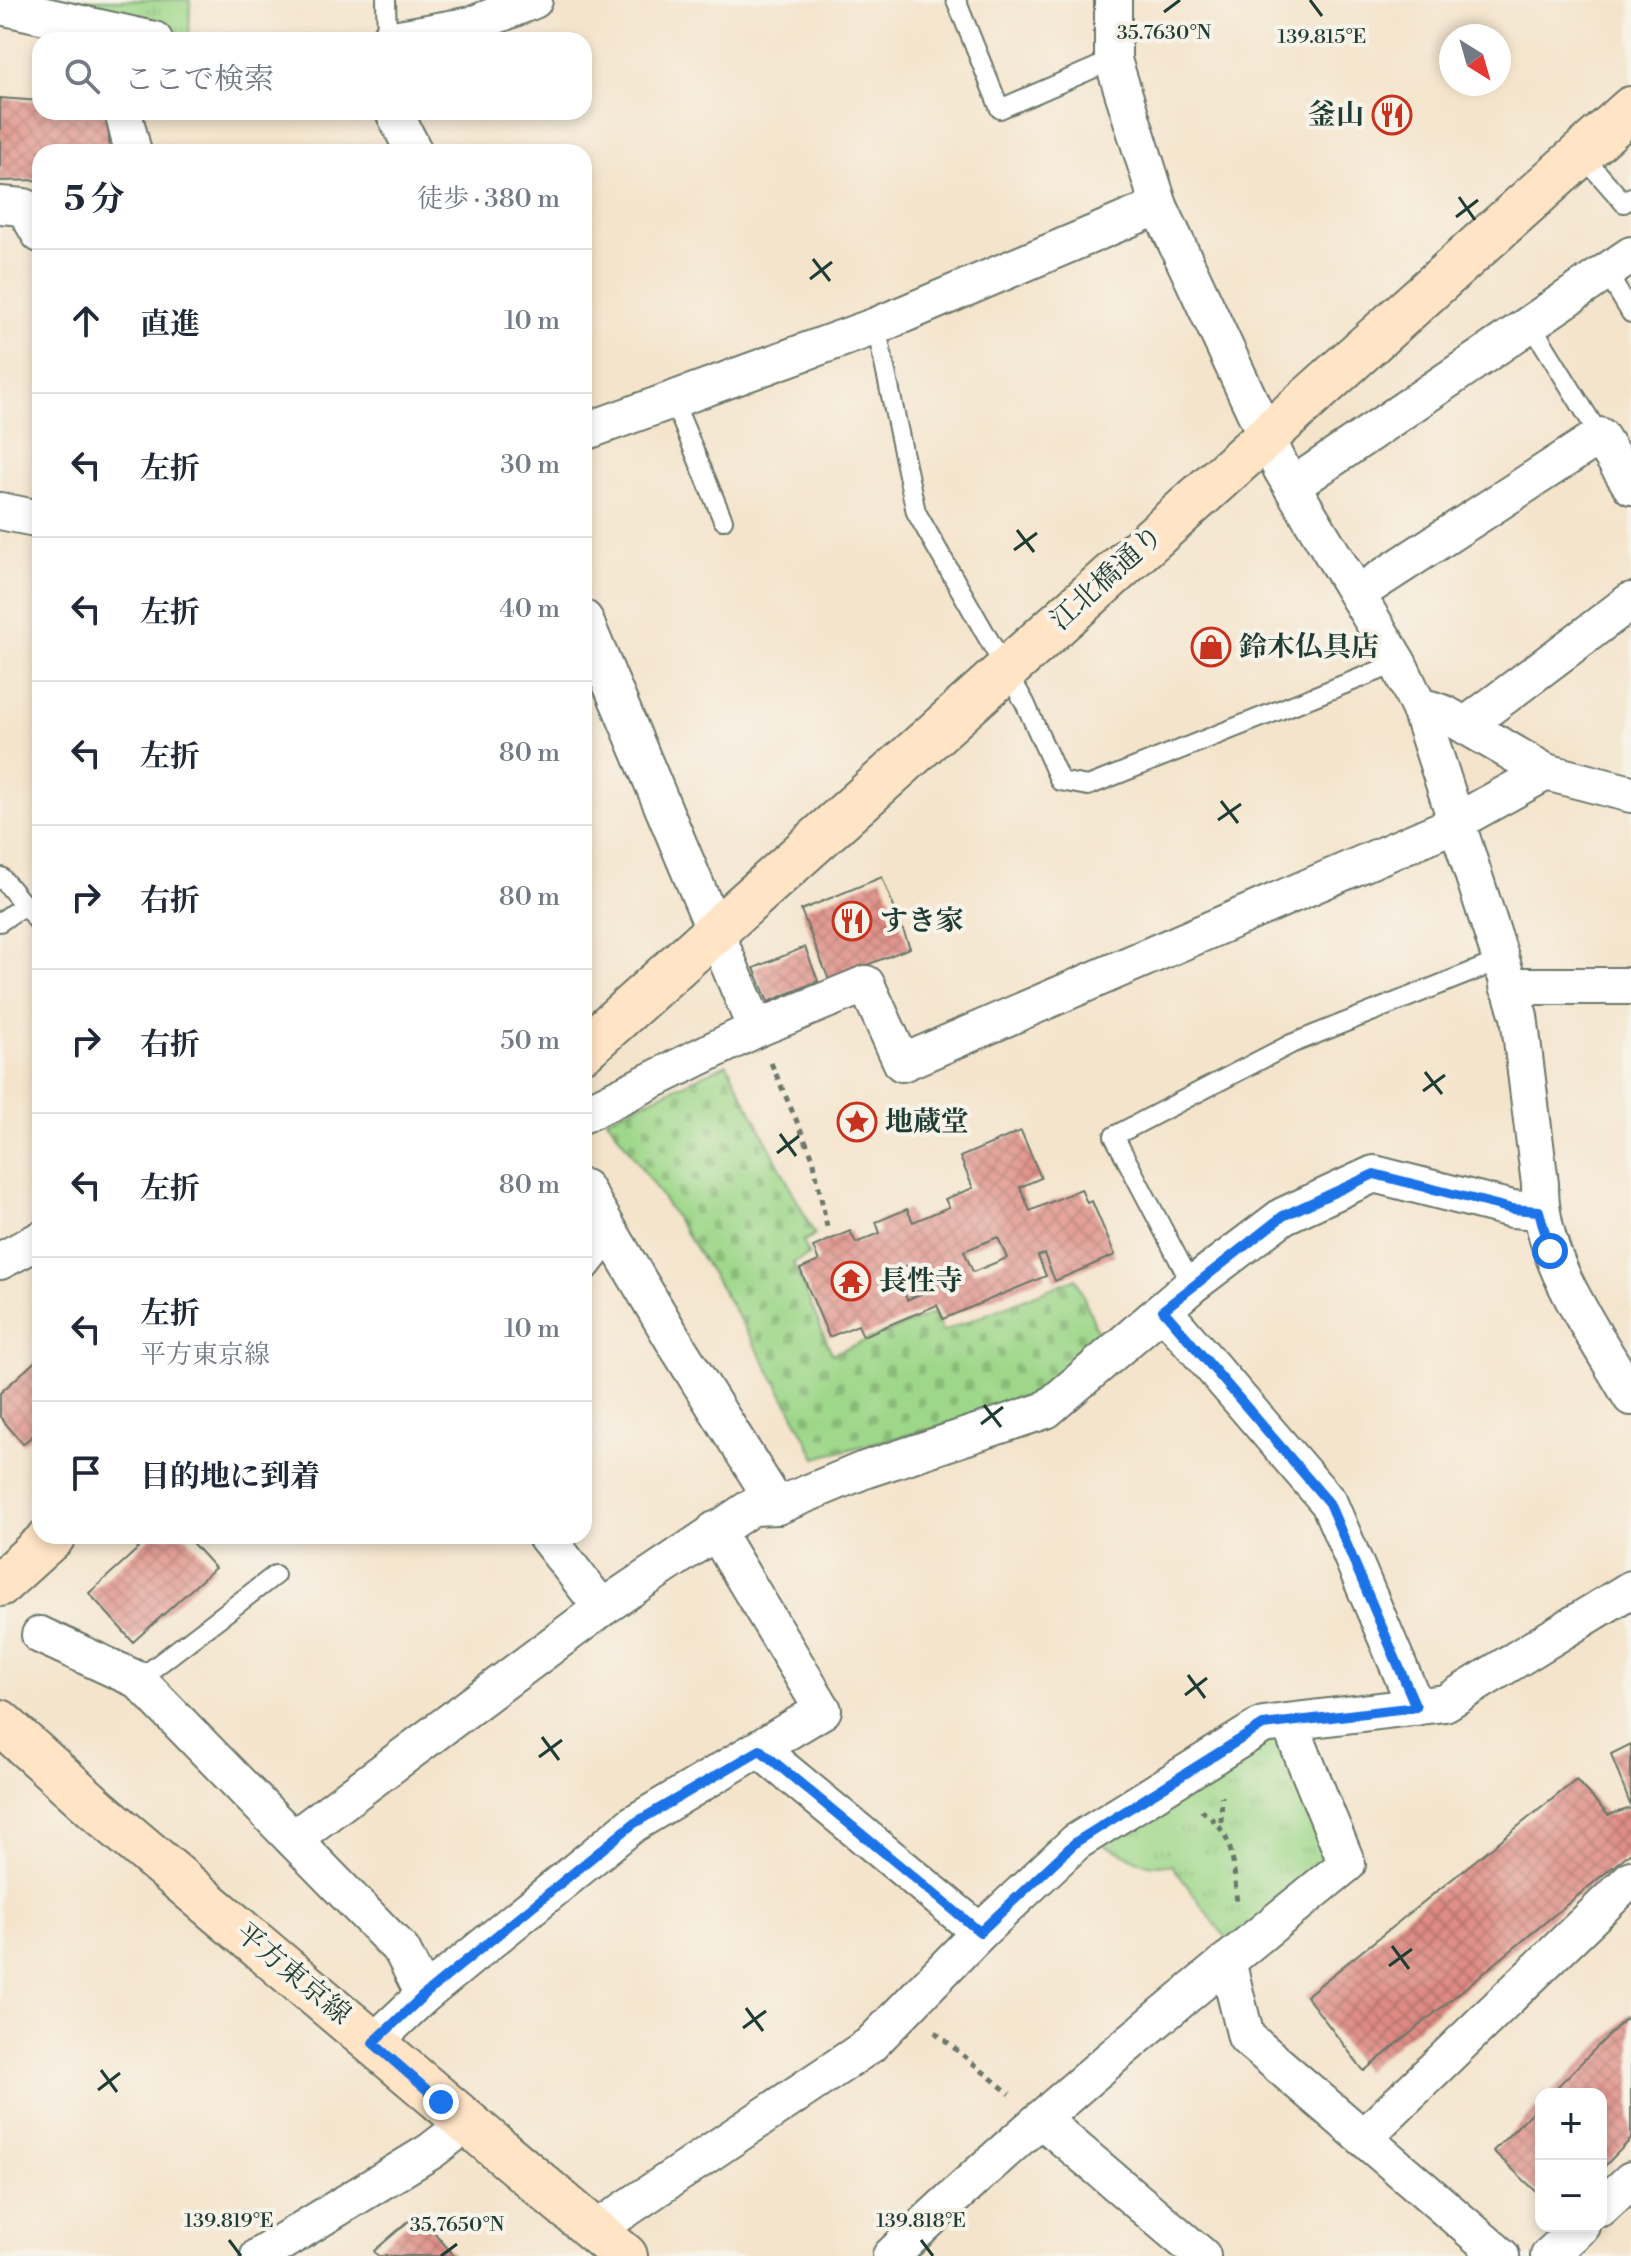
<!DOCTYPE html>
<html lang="ja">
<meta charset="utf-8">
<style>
:root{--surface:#fff;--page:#f2f2f3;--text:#1f2937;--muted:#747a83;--line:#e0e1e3}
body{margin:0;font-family:"Libre Bodoni","Noto Serif JP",serif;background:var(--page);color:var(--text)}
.controls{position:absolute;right:24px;bottom:24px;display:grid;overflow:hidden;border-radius:16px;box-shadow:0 4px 12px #0003}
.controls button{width:72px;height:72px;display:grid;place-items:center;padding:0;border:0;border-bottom:2px solid var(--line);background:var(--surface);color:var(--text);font:40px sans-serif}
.compass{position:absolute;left:1439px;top:24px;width:72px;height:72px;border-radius:50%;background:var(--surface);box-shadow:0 4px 12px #0003;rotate:143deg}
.stop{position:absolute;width:24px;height:24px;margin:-18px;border:6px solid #1a73e8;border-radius:50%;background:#fff}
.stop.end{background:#1a73e8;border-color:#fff;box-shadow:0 2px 8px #0008}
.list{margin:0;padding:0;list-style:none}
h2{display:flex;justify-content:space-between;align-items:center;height:104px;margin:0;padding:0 32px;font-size:34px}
h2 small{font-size:26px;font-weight:400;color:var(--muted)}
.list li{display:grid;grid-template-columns:52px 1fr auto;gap:24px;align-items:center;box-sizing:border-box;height:144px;padding:0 32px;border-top:2px solid var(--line)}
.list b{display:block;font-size:30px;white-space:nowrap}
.list p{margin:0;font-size:26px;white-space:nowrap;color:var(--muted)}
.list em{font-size:26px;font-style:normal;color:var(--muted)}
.icon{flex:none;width:44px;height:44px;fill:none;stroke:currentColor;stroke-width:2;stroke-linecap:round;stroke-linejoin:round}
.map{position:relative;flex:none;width:1631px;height:2256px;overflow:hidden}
.search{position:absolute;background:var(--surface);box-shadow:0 4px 12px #0003;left:32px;top:32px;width:560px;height:88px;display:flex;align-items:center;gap:20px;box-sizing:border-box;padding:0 28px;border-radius:24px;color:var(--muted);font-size:30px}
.panel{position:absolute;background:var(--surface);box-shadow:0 4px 12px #0003;left:32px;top:144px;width:560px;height:1400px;border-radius:24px}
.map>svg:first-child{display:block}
.cemetery{fill:url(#cemetery-stones);stroke:#5e8a5f;stroke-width:2}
.park{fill:url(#park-tufts);stroke:#5e8a5f;stroke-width:2}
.building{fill:url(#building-cross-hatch);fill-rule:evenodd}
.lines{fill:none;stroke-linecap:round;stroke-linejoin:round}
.service-casing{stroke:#6a7769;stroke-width:22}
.minor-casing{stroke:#6a7769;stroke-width:40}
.secondary-casing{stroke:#6a7769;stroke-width:48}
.path{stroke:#6a7769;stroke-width:5;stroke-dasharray:6 6;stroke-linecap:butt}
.service{stroke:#fff;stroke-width:18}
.minor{stroke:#fff;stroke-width:36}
.secondary{stroke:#ffe4c6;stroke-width:44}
.route{stroke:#1a73e8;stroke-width:10}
.ticks{fill:none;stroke:#1f3d34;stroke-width:3}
.labels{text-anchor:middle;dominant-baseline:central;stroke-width:8;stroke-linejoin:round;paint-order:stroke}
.poi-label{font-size:28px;font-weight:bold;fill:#1f3d34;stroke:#f7f3e8;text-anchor:start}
.street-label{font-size:28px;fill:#1f3d34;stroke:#f7f3e8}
.ticks-label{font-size:20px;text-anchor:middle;fill:#1f3d34;stroke:#f7f3e8;stroke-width:8;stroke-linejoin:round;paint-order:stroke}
</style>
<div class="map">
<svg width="1631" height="2256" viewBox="0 0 1631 2256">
<defs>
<pattern id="cemetery-stones" width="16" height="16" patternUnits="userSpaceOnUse" patternTransform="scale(2)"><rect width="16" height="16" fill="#9ed78a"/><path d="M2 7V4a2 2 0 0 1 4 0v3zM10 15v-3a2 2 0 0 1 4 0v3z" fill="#88b978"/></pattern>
<pattern id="park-tufts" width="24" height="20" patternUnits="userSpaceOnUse" patternTransform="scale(2)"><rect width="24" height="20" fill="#9ed78a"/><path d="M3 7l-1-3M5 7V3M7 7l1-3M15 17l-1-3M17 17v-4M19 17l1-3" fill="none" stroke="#88b978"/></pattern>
<pattern id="building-cross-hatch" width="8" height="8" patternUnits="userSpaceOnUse" patternTransform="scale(2)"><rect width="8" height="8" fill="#df8b83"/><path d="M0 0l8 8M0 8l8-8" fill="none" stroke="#b4736c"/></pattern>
</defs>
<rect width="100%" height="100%" fill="#f7f3e8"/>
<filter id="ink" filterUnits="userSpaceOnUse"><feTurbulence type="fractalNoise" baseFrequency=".0125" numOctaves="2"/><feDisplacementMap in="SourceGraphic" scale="16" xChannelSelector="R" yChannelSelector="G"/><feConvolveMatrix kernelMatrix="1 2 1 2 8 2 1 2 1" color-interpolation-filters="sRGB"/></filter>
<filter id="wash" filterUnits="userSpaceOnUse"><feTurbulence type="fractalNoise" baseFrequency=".006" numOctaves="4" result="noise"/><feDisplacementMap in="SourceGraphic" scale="32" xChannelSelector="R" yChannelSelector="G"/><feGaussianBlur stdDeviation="1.8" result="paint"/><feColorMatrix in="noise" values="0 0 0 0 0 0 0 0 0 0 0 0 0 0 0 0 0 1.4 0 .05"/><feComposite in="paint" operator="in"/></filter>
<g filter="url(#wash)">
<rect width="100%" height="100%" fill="#f4e4cc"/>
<path class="cemetery" d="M727 1064 815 1235 803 1241 809 1255 793 1263 832 1354 935 1313 942 1332 1076 1278 1102 1342C1084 1358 1066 1375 1044 1387 976 1424 891 1437 816 1458 757 1339 685 1227 607 1119Z"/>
<g class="park">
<polygon points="16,0 190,0 189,38"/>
<polygon points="1287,1728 1342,1863 1233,1948 1172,1865 1147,1865 1096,1841"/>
</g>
<g id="blocks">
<g class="building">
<polygon points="0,98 40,101 40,112 107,112 110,152 40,152 40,180 0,181"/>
<polygon points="882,877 910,948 829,980 801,910"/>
<polygon points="805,947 818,981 768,1002 754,968"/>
<path d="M1021 1131 1041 1178 1020 1187 1030 1211 1081 1189 1087 1203 1092 1201 1115 1255 1055 1281 1044 1254 1038 1256 1046 1276 943 1319 937 1305 863 1336 858 1325 829 1337 800 1269 819 1261 813 1247 850 1231 856 1243 880 1233 876 1222 907 1209 913 1222 949 1207 945 1199 973 1188 960 1157ZM998 1237 1007 1258 973 1272 964 1251ZM913 1263 925 1292 907 1300 895 1270Z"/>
<polygon points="40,1357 40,1429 23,1444 0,1417 0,1393"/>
<polygon points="152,1536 186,1536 215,1568 133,1642 89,1593"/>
<polygon points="1631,1744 1631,1807 1611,1754"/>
<polygon points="1576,1780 1608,1815 1631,1808 1631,1852 1364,2071 1306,1996"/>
<polygon points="1631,2013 1631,2139 1601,2170 1601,2094 1550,2094"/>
<polygon points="1541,2103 1541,2196 1493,2151"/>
<polygon points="418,2213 454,2256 378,2256 374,2251"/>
</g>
</g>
</g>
<g filter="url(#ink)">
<use href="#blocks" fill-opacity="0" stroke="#6a7769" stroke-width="2"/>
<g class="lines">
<g class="service-casing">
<g id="service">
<polyline points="386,0 387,40"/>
<polyline points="956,0 1000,109 1113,60"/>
<polyline points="1581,154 1624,203 1631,197"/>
<polyline points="1607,273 1631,313"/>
<polyline points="1531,324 1600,436"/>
<polyline points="876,326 916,512 1025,703 1060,781 1088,786 1398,663"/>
<polyline points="673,400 723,520"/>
<polyline points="1,877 40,924"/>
<polyline points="0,922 24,905"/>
<polyline points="1192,1285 1114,1136 1291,1044 1499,961"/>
<polyline points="138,1680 275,1575"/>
</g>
</g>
<g class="minor-casing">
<g id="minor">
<path d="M1113 0V60L1159 206 1282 470 1398 663 1421 712 1519 1016 1540 1184C1539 1262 1594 1331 1631 1397"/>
<polyline points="0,6 154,40"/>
<polyline points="388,40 472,25 534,0"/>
<polyline points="123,112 133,152"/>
<polyline points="394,112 414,152"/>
<polyline points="0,205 24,207 40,234"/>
<polyline points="584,432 876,326 1159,206"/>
<polyline points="1292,486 1631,255"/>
<polyline points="0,511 40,519"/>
<polyline points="1357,594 1600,436 1631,486"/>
<polyline points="584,619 756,1029"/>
<polyline points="1421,712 1430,709 1445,714 1546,772 1631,794"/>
<polyline points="1466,725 1631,601"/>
<polyline points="1508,986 1631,986"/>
<polyline points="584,1114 756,1029 866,984 902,1063 1443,829 1546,772"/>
<polyline points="584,1188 677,1346 777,1506"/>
<polyline points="0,1261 40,1240"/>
<polyline points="584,1262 608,1231"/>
<polyline points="1163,1310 1329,1503 1416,1707"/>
<polyline points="546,1536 602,1608"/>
<polyline points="40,1635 138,1680 402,1951 424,1995"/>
<polyline points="760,1750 980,1932"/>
<polyline points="293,1839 602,1608 752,1507 777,1506 864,1470 1046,1410 1192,1285 1283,1216 1374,1174 1512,1209 1539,1211"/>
<polyline points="1227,1961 1246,2037 1501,2256"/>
<polyline points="373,2043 424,1995 633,1824 823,1710 715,1530"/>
<polyline points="1042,2120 1202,2256"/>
<polyline points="1364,2137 1631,1879"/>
<polyline points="1601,2208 1631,2180"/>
<polyline points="595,2230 870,2045 980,1932 1076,1842 1263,1725 1445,1703 1631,1589"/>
<polyline points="259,2256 431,2151 466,2124"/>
<path d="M891 2256C1035 2118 1191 1990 1347 1864L1289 1722"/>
<polyline points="1549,2256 1581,2226"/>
</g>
</g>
<g class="secondary-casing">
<g id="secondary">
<polyline points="584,1049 1631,109"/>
<polyline points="0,1584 53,1536"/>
<polyline points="0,1722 100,1812 625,2256"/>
</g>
</g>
<g class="path">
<polyline points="771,1063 813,1158 827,1227"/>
<path d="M1201 1810C1236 1833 1233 1865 1237 1904"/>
<polyline points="1221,1822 1222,1796"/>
<polyline points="935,2032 1010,2094"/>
</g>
<use href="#service" class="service"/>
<use href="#minor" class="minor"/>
<use href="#secondary" class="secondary"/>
</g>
</g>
<g class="lines" filter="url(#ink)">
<polyline class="route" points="441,2102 373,2043 424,1995 633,1824 760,1750 980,1932 1076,1842 1263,1725 1416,1707 1329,1503 1163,1310 1283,1216 1374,1174 1512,1209 1539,1211 1550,1251"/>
</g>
<path class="ticks" d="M1310 0 1322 16M1164 12 1180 0M1459 197 1475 220M1456 217 1478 200M813 259 830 281M810 279 832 262M1017 530 1034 552M1014 550 1037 533M1221 801 1238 823M1218 820 1241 804M1425 1072 1442 1094M1423 1091 1445 1075M780 1134 796 1156M777 1153 799 1136M984 1405 1001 1427M981 1424 1003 1407M1188 1675 1205 1698M1185 1695 1207 1678M542 1737 559 1760M539 1757 562 1740M1392 1946 1409 1969M1389 1966 1412 1949M746 2008 763 2031M743 2028 766 2011M101 2070 117 2092M98 2090 120 2073M229 2240 241 2256M921 2240 933 2256M441 2256 457 2244"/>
<defs>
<g id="restaurant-ring" transform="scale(2)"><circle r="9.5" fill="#f7f3e8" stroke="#c8321e" stroke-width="1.5"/><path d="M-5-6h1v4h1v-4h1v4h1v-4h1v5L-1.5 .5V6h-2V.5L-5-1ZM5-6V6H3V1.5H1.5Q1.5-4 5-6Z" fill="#c8321e"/></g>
<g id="shop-ring" transform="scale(2)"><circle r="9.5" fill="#f7f3e8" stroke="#c8321e" stroke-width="1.5"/><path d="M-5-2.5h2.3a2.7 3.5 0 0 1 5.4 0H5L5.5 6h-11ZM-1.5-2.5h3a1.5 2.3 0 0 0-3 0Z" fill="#c8321e"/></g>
<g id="sight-ring" transform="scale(2)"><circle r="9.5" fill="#f7f3e8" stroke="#c8321e" stroke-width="1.5"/><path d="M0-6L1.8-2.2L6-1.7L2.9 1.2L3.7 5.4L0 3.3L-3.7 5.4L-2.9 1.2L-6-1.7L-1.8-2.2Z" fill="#c8321e"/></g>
<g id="temple-ring" transform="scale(2)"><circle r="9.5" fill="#f7f3e8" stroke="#c8321e" stroke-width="1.5"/><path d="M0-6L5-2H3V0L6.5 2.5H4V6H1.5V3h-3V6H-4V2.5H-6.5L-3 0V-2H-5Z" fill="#c8321e"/></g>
</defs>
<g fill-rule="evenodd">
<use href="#restaurant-ring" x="1392" y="115"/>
<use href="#shop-ring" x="1211" y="647"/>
<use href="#restaurant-ring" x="852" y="921"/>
<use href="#sight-ring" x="857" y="1122"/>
<use href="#temple-ring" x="851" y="1281"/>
</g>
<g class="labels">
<g class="poi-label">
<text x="1364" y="115" text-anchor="end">釜山</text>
<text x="1239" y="647">鈴木仏具店</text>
<text x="880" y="921">すき家</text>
<text x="885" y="1122">地蔵堂</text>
<text x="879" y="1281">長性寺</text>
</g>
<g class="street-label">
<text transform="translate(1107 578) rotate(-42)">江北橋通り</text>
<text transform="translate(293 1974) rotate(40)">平方東京線</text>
</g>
</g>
<g class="ticks-label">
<text x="1164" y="39">35.7630°N</text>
<text x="1322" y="43">139.815°E</text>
<text x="229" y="2227">139.819°E</text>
<text x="921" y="2227">139.818°E</text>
<text x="457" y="2231">35.7650°N</text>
</g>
</svg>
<div class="controls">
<button>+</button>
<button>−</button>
</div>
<svg class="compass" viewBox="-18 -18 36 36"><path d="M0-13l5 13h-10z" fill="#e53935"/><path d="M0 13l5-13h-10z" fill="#747a83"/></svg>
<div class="stop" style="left:1550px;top:1251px"></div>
<div class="stop end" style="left:441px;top:2102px"></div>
<div class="search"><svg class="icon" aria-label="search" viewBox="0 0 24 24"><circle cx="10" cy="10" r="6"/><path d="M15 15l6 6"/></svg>ここで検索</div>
<section class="panel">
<h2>5 分<small>徒歩 · 380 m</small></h2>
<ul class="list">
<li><svg class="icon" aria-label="ahead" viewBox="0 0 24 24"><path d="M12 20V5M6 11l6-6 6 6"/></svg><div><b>直進</b></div><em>10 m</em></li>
<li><svg class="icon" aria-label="left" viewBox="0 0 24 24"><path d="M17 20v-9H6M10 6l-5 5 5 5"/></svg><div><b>左折</b></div><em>30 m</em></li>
<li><svg class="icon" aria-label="left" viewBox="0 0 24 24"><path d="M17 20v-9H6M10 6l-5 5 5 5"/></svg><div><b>左折</b></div><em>40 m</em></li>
<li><svg class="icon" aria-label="left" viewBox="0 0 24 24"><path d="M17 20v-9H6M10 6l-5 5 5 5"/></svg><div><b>左折</b></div><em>80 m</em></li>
<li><svg class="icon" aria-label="right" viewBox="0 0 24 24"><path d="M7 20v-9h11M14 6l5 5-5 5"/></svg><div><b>右折</b></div><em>80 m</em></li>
<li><svg class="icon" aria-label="right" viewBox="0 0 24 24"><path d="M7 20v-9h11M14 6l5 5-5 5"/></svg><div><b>右折</b></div><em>50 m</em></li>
<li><svg class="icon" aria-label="left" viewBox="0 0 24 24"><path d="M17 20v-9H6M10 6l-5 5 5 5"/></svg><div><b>左折</b></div><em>80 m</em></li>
<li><svg class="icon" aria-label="left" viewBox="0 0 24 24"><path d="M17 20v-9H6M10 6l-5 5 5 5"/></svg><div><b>左折</b><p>平方東京線</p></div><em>10 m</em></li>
<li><svg class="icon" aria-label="arrive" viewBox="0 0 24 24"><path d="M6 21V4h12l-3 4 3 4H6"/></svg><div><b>目的地に到着</b></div></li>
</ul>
</section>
</div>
